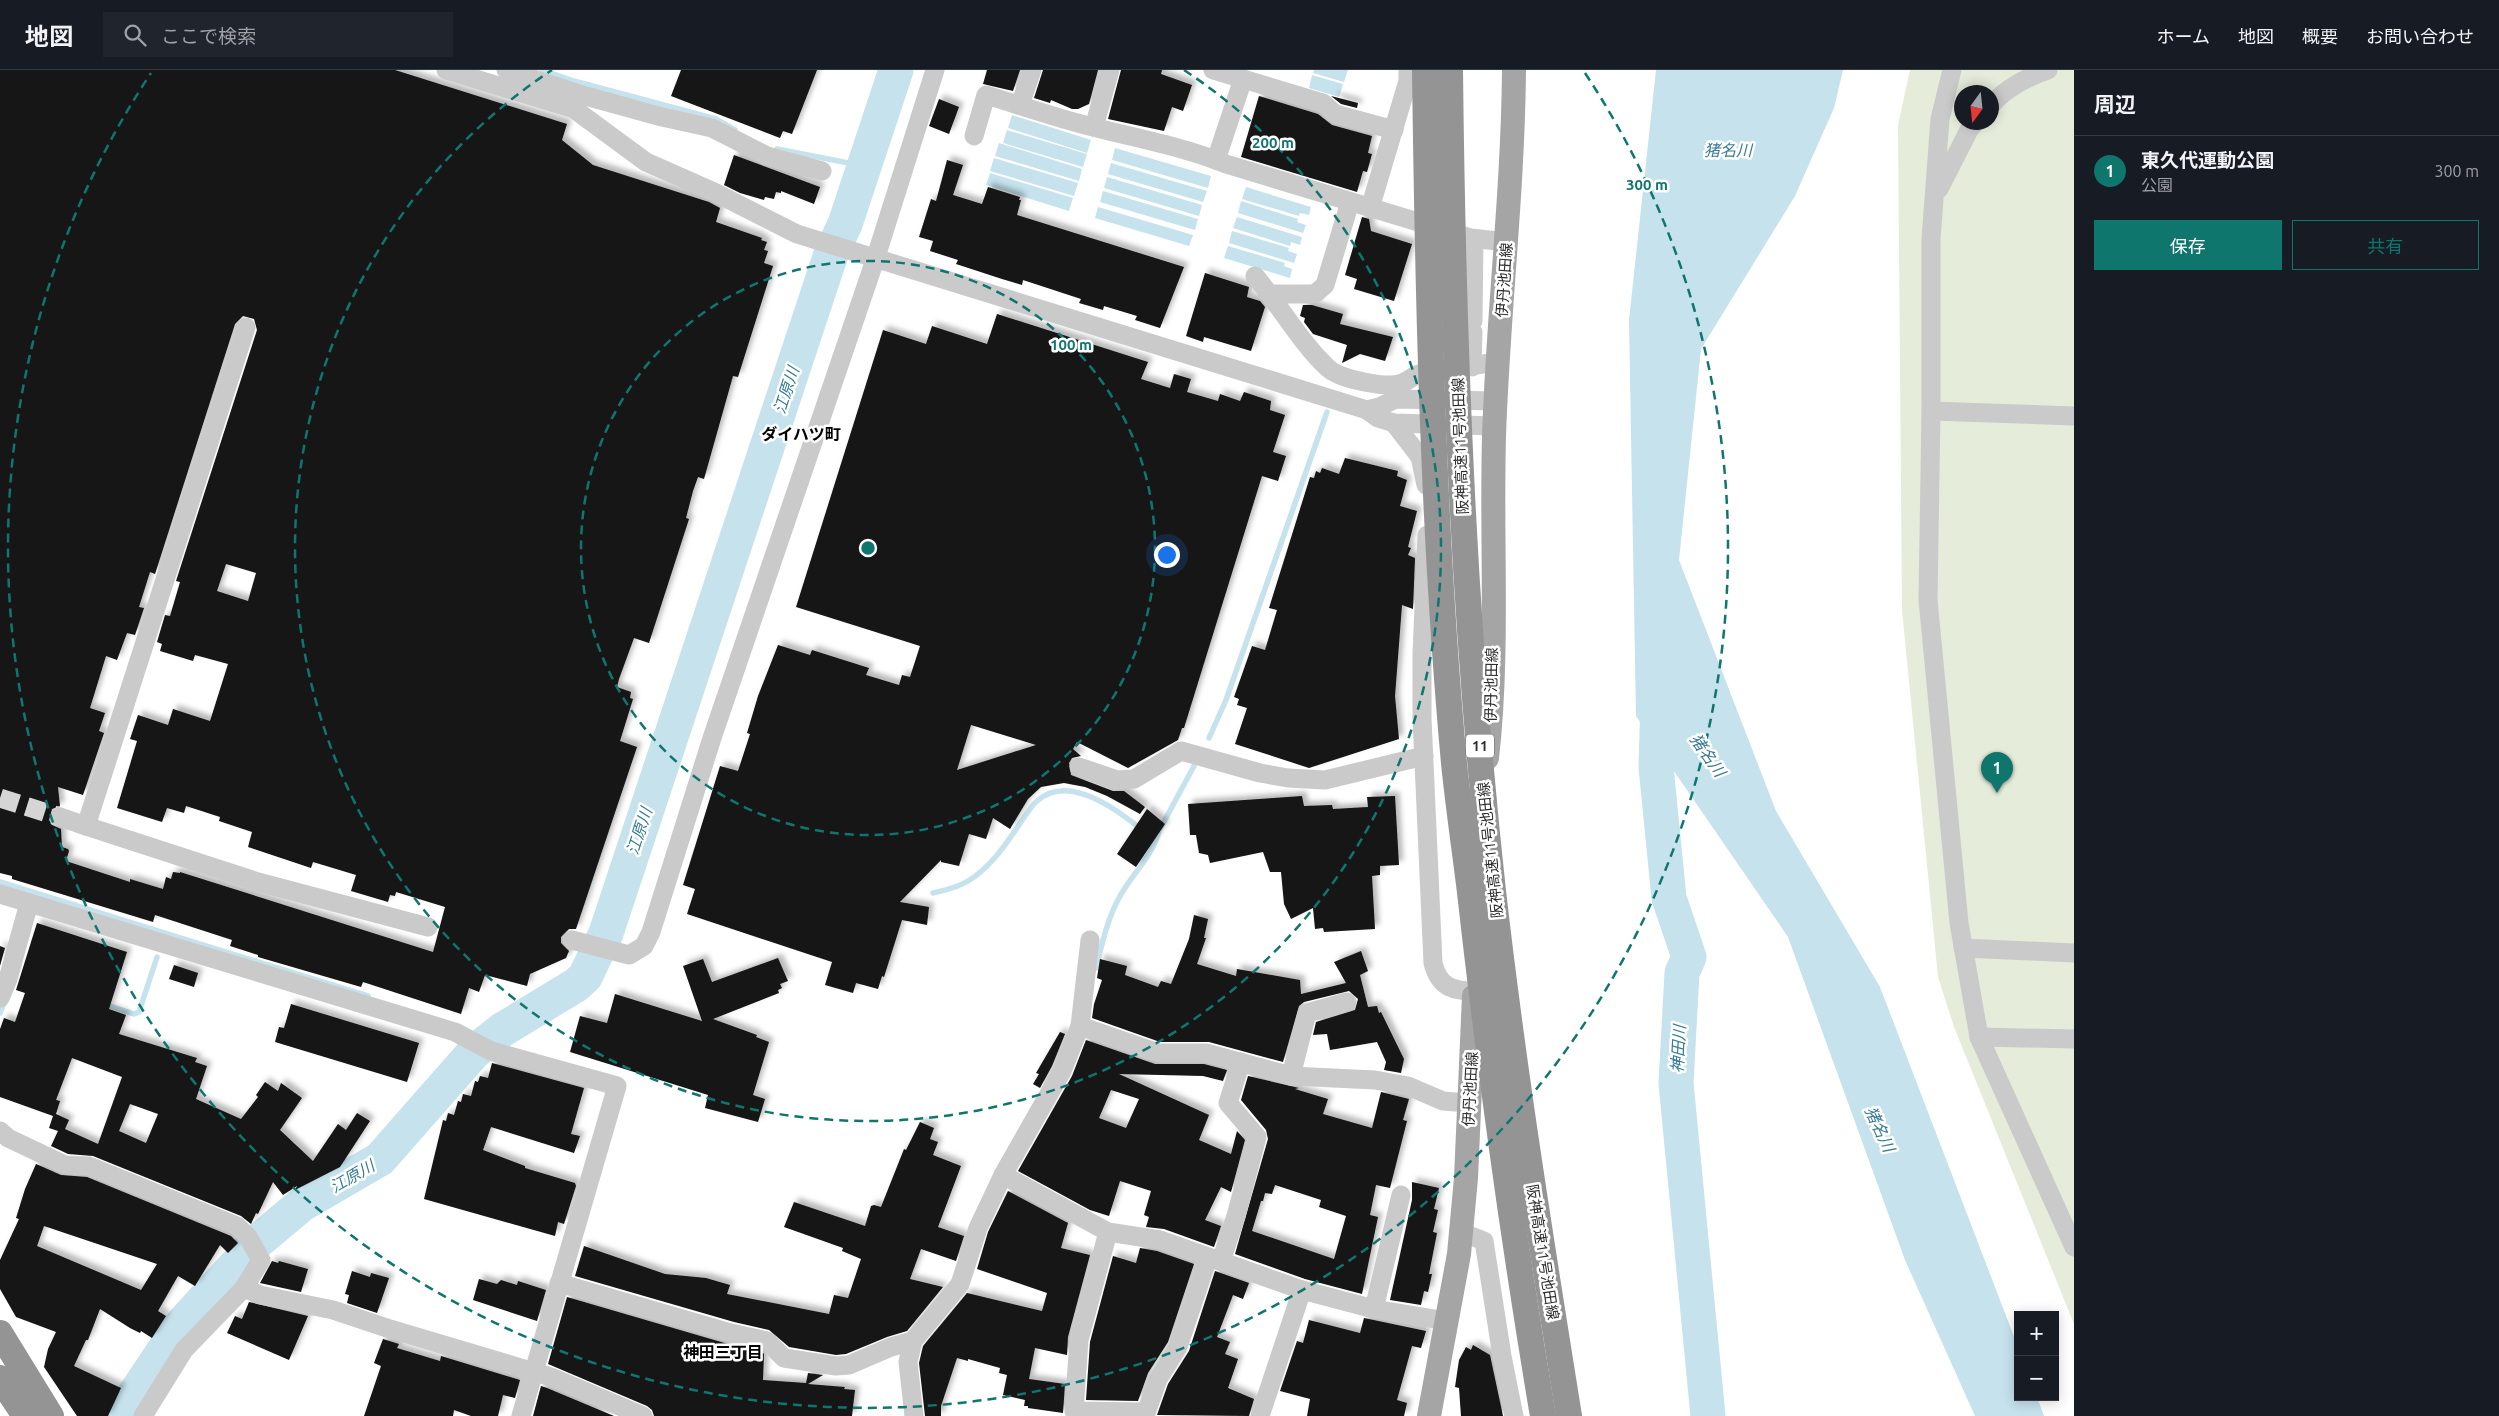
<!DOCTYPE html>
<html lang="ja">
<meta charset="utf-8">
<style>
:root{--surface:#171b24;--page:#20242c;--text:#f1f3f6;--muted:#9ea1a6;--line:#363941;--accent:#0f766e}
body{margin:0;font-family:Ubuntu,"Noto Sans JP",sans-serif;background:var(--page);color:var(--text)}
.controls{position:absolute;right:15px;bottom:15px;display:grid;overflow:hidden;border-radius:0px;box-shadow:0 2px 12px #0003}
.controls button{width:45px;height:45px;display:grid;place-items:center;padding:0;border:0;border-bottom:1px solid var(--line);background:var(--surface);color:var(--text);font:25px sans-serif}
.compass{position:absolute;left:1954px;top:15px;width:45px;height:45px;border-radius:50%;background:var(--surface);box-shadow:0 2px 12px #0003;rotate:195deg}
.you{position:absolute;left:1166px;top:484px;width:18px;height:18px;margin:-12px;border:4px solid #fff;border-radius:50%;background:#1a73e8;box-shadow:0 0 0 8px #1a73e833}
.badge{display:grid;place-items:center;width:32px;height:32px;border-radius:50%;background:var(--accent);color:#fff;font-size:16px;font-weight:700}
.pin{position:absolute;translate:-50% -41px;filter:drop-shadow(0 1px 2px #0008)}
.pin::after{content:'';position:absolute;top:26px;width:18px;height:15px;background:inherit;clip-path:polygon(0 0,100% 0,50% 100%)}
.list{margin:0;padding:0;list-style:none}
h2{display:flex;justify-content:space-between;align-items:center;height:65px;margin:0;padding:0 20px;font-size:21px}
h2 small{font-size:16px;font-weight:400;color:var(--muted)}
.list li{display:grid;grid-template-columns:32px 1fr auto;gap:15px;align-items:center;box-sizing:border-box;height:70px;padding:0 20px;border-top:1px solid var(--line)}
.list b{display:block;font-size:19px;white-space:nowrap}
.list p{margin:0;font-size:16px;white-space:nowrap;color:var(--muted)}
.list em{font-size:16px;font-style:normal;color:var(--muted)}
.actions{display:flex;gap:10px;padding:15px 20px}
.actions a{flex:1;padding:11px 0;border:1px solid var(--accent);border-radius:0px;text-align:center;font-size:18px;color:var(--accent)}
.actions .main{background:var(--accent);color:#fff}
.icon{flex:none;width:28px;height:28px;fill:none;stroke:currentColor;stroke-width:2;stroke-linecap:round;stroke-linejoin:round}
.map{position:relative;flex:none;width:2074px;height:1346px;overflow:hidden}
header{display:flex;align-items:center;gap:30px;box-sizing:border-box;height:70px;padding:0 25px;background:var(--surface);border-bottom:1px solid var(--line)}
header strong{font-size:24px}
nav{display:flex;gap:28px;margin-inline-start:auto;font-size:18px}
.search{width:350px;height:45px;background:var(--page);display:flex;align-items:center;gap:12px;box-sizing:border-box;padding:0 18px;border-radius:0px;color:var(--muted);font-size:19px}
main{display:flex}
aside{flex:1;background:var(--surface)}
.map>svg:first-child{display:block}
.green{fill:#e6ecda;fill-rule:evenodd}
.water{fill:#c5e2ed}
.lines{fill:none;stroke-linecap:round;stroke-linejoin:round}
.stream{stroke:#c5e2ed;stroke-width:5.5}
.river{stroke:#c5e2ed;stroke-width:35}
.building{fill:#141414;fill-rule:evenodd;filter:url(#shadow)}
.minor-tunnel{stroke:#d5d5d5;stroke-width:19;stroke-dasharray:19 9;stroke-linecap:butt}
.minor{stroke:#cacaca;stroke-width:19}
.major{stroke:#a5a5a5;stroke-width:24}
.highway{stroke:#949494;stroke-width:26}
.highway-bridge{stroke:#949494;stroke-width:26}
.ring{fill:none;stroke:#0f766e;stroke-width:2.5;stroke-dasharray:9 6}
.labels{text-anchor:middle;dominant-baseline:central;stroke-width:5;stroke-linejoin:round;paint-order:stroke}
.shield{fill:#fff;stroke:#6c6c6c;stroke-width:1}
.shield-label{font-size:14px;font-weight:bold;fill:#2d2d2d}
.street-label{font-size:15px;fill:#2d2d2d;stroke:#fff}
.water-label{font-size:16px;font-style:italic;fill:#387b93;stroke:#fff}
.neighbourhood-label{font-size:16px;font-weight:bold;fill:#000;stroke:#fff}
.centre{fill:#0f766e;stroke:#fff;stroke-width:2.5}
.ring-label{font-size:15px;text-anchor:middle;font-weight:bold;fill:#0f766e;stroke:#fff;stroke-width:5;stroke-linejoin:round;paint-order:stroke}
</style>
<header>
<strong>地図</strong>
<div class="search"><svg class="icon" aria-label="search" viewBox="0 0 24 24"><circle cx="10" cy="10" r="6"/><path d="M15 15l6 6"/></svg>ここで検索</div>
<nav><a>ホーム</a><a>地図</a><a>概要</a><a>お問い合わせ</a></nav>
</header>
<main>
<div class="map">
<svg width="2074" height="1346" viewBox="0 0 2074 1346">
<defs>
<filter id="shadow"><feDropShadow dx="4.5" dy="-4.5" stdDeviation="2.5" flood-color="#0004"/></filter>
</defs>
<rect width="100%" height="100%" fill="#fff"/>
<path class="green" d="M1910 0H2074V1254L1954 957 1938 907 1902 540 1898 55ZM1962 22H1992V52H1962Z"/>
<g class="water">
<polygon points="1314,0 1348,0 1344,12 1313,3"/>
<polygon points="1656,0 1843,0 1834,38 1795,126 1701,279 1679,490 1776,741 1880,917 2018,1277 2018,1327 2037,1327 2044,1346 1975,1346 1905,1190 1788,867 1636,646 1629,250"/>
<polygon points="1312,5 1343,14 1339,27 1309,18"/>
<polygon points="1012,45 1091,70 1087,83 1008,58"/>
<polygon points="1007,60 1087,84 1083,97 1003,73"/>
<polygon points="999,73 1082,99 1079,111 995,86"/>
<polygon points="1115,78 1211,106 1208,118 1112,90"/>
<polygon points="994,88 1078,113 1074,126 990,101"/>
<polygon points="1111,93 1207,121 1203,132 1108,104"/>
<polygon points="990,103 1073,128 1069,141 986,115"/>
<polygon points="1107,107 1202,135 1199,146 1104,118"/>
<polygon points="1246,117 1311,137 1309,145 1300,143 1299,146 1242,129"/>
<polygon points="1103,121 1198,149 1195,160 1100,132"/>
<polygon points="1241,131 1298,149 1297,152 1306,155 1303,163 1238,143"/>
<polygon points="1098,137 1193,165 1189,176 1095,148"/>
<polygon points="1237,147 1302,167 1300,175 1291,172 1290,176 1233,158"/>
<polygon points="1232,161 1289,178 1288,181 1297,184 1294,193 1229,173"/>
<polygon points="1228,176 1285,193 1284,196 1292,199 1290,208 1224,188"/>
</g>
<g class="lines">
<g class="stream">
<polyline points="542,0 574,11 716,49 735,60"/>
<polyline points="777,79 864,96"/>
<polyline points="1209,668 1226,630 1327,342"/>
<polyline points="1160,759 1194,696"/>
<polyline points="0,812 368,926"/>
<path d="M933 823C945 820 957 818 968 811 991 797 1006 774 1021 752 1026 745 1031 736 1037 731 1068 703 1118 740 1142 760"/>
<path d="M1096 898C1102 874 1107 850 1119 828 1131 805 1153 786 1159 761"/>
<polyline points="104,934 134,944 139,942 157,887"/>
<polyline points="0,943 5,930"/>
<polyline points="483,961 495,965"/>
</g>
<g class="river">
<polyline points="1658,629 1656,697 1669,828 1689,887 1682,903 1676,1013 1708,1346"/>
<polyline points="120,1346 181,1255 258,1171 301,1135 380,1089 474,982 502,960 576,915 585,907 606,863 831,184 845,154 896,0"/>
</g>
</g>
<g class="building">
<path d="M0 0H395L567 54 562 70 593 95 709 132 720 138 716 152 762 168 761 170 767 172 764 180 768 181 764 193 773 196 738 307 733 306 704 409 698 407 693 421 686 448 689 449 649 573 634 568 619 609 617 617 631 622 630 628 633 629 620 671 637 677 576 859H569L561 867V873L569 881 566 888 530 904 527 916 485 905 479 922 469 918 461 944 363 912 361 917 258 887V885L230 876 232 870 155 845 153 852 12 809V806L0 803ZM243 246 254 249 257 260 176 511 180 512 170 546 165 545 157 572 162 574 160 581 193 591 195 585 228 594 210 651 173 639 168 655 138 645 130 669 137 671 117 738 162 752 167 738 184 743 186 736 220 747 219 751 252 762 248 777 311 798 313 792 356 805 351 821 388 832 390 825 395 826 396 822 445 837 433 882 180 802V803L173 802 171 809 166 807 163 819 130 809V812L66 791 69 781 68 779 62 777 61 759 52 755 49 750 52 739 60 736 58 717 83 725 104 663 99 661 105 643 90 638 106 586 117 590 127 563 135 565 144 538 139 537 150 502 155 504 235 254ZM226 494 256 503 248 531 217 521Z"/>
<polygon points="681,0 817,0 792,64 783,61 780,68 671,26"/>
<polygon points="987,0 1020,0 1013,21 983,14"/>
<polygon points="1043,0 1098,0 1089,34 1078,39 1072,39 1051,30 1050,33 1034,28"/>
<polygon points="1121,0 1162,0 1161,4 1192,15 1183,41 1172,37 1164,61 1108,49"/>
<polygon points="1259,26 1318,44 1332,55 1372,66 1368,83 1372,84 1367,102 1363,101 1357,122 1241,87"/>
<polygon points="1331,26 1358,33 1357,38 1341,34"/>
<polygon points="939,29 959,37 949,64 929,56"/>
<polygon points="734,85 820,117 814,134 781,121 781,123 776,122 774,129 765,127 764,130 740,123 724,115"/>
<polygon points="947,90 963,95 953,125 982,134 988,117 1020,127 1019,130 1021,130 1017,145 1184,197 1160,258 1135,250 1137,246 1104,236 1103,240 1079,233 1081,229 1023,210 1022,215 1002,209 956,194 958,190 930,181 933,171 919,167 931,129 936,131"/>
<polygon points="1362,147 1369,149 1371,161 1412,174 1394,231 1354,219 1357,209 1345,205"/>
<polygon points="1205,203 1249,217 1247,227 1260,231 1265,237 1251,281 1204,267 1203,272 1186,266"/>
<polygon points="1303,235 1312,235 1343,244 1340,254 1393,267 1385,291 1360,284 1342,293 1347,275 1313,264 1304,252 1305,248 1300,246"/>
<path d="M997 244 1148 292 1141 309 1170 318 1174 304 1191 309 1187 322 1218 331 1220 324 1240 331 1244 322 1271 331 1270 340 1285 345 1273 382 1286 386 1278 411 1262 406 1184 658H1182L1178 670 1128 698 1077 672 1073 679 1081 686 1072 688 1069 693 1071 705 1113 721H1124L1145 737 1140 744 1107 726 1085 717 1064 713 1041 717 1028 729 1010 759 993 748 986 769 969 764 959 796 941 792V790L900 832 929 837 927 855 902 850 884 907 882 906 878 919 856 913 853 923 825 915 832 892 687 844 695 819 683 815 720 696 738 701 750 664 747 663 758 626 778 575 810 585 812 580 869 598 866 605 899 615 902 605 910 607 920 576 796 537 883 260 926 274 932 256 987 274ZM971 655 1036 675 957 700Z"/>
<polygon points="1345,388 1398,401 1397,406 1407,410 1400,436 1417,441 1408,477 1411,478 1408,485 1415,488 1413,539 1402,535 1395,626 1399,669 1309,698 1235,674 1247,638 1237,635 1239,629 1234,627 1252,576 1265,580 1277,540 1269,538 1310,407 1314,408 1316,401 1320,403 1322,398 1339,404"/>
<polygon points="1302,726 1304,736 1332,735 1333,739 1368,737 1367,727 1395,726 1399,795 1380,796 1380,805 1372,806 1375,859 1324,862 1323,858 1315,859 1313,838 1291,849 1284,834 1281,802 1270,802 1263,782 1210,793 1208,785 1199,783 1196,765 1190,765 1188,734"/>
<polygon points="1147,739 1165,754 1136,797 1117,784"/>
<polygon points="1194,845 1208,849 1204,868 1206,868 1197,894 1236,906 1237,899 1300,910 1301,924 1346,913 1334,892 1361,881 1368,901 1360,905 1368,937 1377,936 1379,943 1381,942 1404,989 1401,1003 1384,1000 1386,992 1377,972 1330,980 1327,964 1313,965 1316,952 1355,940 1358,929 1349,921 1304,932 1299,936 1283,992 1209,972 1160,972 1092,948 1094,934 1102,910 1097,908 1100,889 1127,896 1125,905 1158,917 1161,911 1171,914 1189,869"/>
<path d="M37 853 127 882 109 939 126 945 119 964 197 988 195 992 207 996 196 1029 241 1049 258 1027 256 1025 265 1012 278 1021 281 1013 302 1028 280 1060 313 1091 338 1054 346 1060 357 1043 370 1051 340 1097 295 1120 297 1116 283 1125 273 1112 258 1144 256 1143 251 1154 241 1146 93 1086 68 1084 51 1076 58 1061 49 1058 53 1046 0 1027V959L4 948 15 952 25 923 16 920ZM72 988 122 1007 98 1074 65 1059 69 1050 56 1044 60 1031 56 1030ZM130 1034 158 1044 146 1073 119 1061Z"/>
<polygon points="0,876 5,878 0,896"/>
<polygon points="778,888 788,911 780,914 782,918 778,920 779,923 713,949 757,965 756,967 769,972 753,1025 765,1029 758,1052 705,1038 708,1025 570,982 580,946 607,953 615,924 702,951 683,896 703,889 712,912"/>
<polygon points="174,895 198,903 194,917 169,909"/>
<polygon points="291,934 419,973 407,1012 275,972 279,957 284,958"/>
<polygon points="1060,962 1065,964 1052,996 1040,1018 1033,1014 1039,1004 1036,1003"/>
<path d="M1086 970 1155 994H1204L1227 1000 1223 1011 1203 1006 1119 1004 1209 1045 1199 1070 1231 1084 1237 1061 1245 1070 1231 1122 1221 1117 1205 1150 1221 1156 1214 1177 1164 1159 1146 1157 1149 1147 1144 1145 1151 1121 1120 1111 1109 1146 1090 1140 1018 1101 1072 1006ZM1111 1020 1139 1029 1126 1058 1099 1048Z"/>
<polygon points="492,993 584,1018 571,1064 580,1066 574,1083 491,1057 483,1080 525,1096 525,1098 575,1113 576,1116 564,1154 558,1152 555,1166 424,1129 443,1050 446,1051 448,1043 454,1045 458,1031 461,1032 463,1024 471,1026 475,1011 478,1012 480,1006 488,1008"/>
<path d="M1248 1006 1299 1018 1295 1019 1328 1029 1323 1044 1372 1058 1381 1022 1409 1029 1403 1050 1407 1051 1390 1118 1376 1115 1370 1145 1378 1147 1362 1224 1305 1209 1235 1184 1268 1069 1266 1060 1241 1030ZM1275 1115 1321 1130 1319 1137 1346 1146 1334 1189 1252 1161 1261 1131H1263L1265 1123 1272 1124Z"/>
<polygon points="920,1052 934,1058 930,1069 938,1072 933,1085 961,1096 938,1157 964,1166 956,1191 921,1179 910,1209 943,1217 907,1261 887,1267 846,1284 836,1285 789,1277 769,1260 734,1252 575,1206 584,1176 665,1204 706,1208 730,1215 727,1224 829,1244 834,1225 848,1228 861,1189 842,1181 843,1178 784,1157 794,1132 865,1156 871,1136 874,1135 881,1137 904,1079 906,1080"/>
<path d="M36 1094 61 1105 87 1107 231 1166 238 1173 228 1183 220 1175 195 1216 178 1206 158 1241 166 1246 152 1268 141 1261 140 1263 130 1258 100 1239 88 1270H86L74 1296 121 1318 108 1346H77L44 1297 48 1279 56 1262 16 1247 0 1219V1190L19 1149 16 1148 25 1119ZM44 1156 157 1194 141 1220 37 1176Z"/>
<polygon points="1412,1112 1439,1118 1434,1139 1438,1140 1433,1162 1437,1163 1429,1204 1432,1204 1428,1222 1424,1221 1421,1235 1390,1230 1412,1130"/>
<polygon points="1008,1121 1068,1153 1061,1178 1090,1185 1068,1267 1067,1285 1035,1278 1029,1309 1065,1314 1063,1343 1028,1338 1028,1336 1024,1336 1025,1330 1003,1325 1007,1305 999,1303 1000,1298 968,1289 968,1291 957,1288 941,1336 941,1346 925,1346 919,1293 923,1276 967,1223 1042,1241 1047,1223 977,1199 988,1162"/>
<polygon points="1140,1178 1157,1181 1194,1194 1168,1272 1148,1303 1138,1331 1086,1330 1090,1272 1113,1186 1136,1193"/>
<polygon points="272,1191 278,1193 279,1191 308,1199 301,1222 260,1213"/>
<polygon points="352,1201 370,1207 371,1203 389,1208 377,1243 347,1233 349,1225 345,1224"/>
<polygon points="1215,1201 1249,1213 1243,1229 1233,1225 1217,1267 1230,1272 1225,1284 1238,1289 1228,1318 1254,1329 1249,1346 1157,1345 1168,1314 1189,1281"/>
<polygon points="479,1209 497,1214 501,1210 517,1215 518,1211 546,1220 537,1251 473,1230"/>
<polygon points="567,1227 728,1274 761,1281 764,1284 763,1310 806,1313 808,1303 823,1305 808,1314 845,1317 844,1319 855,1320 852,1346 654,1346 652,1340 647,1336 548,1294"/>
<polygon points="249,1232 308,1246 289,1290 227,1263 235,1246 242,1249"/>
<polygon points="1364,1248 1426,1261 1421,1278 1412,1276 1397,1330 1407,1333 1404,1346 1307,1346 1310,1329 1280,1321 1297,1271 1303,1273 1309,1250 1360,1263"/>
<polygon points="383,1269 399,1274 397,1278 440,1291 441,1286 520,1310 515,1328 503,1325 498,1346 471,1346 454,1340 453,1346 364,1346 381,1296 374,1293"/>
<polygon points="1473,1275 1490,1285 1503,1346 1461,1346 1459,1318 1455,1317 1459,1290 1466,1277 1471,1280"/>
<polygon points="541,1316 547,1318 614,1346 533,1346"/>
</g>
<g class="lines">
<polyline class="minor-tunnel" points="0,728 60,747"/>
<g class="minor">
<polyline points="446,0 574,39 646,92 714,122 797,164 1367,340 1378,348 1394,353 1494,356"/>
<polyline points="506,0 582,25 662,47 712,58 767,86 822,101"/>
<polyline points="1213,0 1323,33 1335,44 1394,60"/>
<polyline points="1952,0 1940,49 1931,169 1931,341 1928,530 1959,853 1979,967 2074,1177"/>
<path d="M1992 34C2005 19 2029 6 2048 0"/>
<polyline points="1020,35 1032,0"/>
<polyline points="1094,57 1110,0"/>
<path d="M974 66 986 25C1023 36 1059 49 1097 58 1140 69 1184 77 1226 94L1471 168 1506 172"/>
<polyline points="1216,90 1243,9"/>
<polyline points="1939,119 1969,60 1976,52"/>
<polyline points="1370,138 1408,11 1408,0"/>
<path d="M1255 206C1278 233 1303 276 1329 299 1341 309 1387 319 1402 313 1408 311 1413 306 1419 304 1445 298 1472 297 1499 291"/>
<polyline points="1270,224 1310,224 1316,223 1325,215 1350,132"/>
<polyline points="1473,251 1474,169"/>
<polyline points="246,257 86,756 258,812 428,857"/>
<polyline points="1472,297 1473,262"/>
<polyline points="1367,340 1379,337 1396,329 1496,331"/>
<polyline points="1931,341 2074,346"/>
<polyline points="1394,353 1420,387 1426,415"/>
<path d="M1427 465 1422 584V648L1433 893C1441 925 1461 919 1489 923"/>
<polyline points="1079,697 1117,710 1134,709 1181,681 1260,703 1288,708 1325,710 1424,686"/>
<polyline points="60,747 86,756"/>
<polyline points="0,824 455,962 491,981 617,1016 521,1346"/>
<polyline points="572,870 629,885 644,876 651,862 712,668 875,190 935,0"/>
<polyline points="1963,878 2074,883"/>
<polyline points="0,928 8,909 29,833"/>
<polyline points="1080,956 1158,983 1206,983 1291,1006 1375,1010 1408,1016 1443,1031 1469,1033"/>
<polyline points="1979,967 2074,969"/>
<polyline points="1291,1006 1307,943 1347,932"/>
<polyline points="0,1061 8,1068 65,1095 89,1096 237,1156 248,1167 261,1190 244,1218 260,1225 333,1240 387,1258 551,1307 643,1346"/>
<polyline points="1003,1105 1108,1162 1160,1170 1302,1220 1374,1239 1447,1251"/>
<polyline points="1108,1162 1079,1270 1074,1341 1145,1342"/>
<polyline points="1461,1162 1484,1171 1502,1286 1514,1346"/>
<polyline points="1221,1191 1236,1146 1257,1067 1228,1033 1241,992"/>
<polyline points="559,1213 731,1263 767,1271 784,1288 836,1296 849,1295 891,1277 913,1271"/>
<polyline points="1374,1239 1401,1125"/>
<polyline points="143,1346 184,1280 244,1218"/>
<polyline points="914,1346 908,1292 913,1271 960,1214 978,1158 1003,1105 1062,1001 1080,956 1090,870"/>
<polyline points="1145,1346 1158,1309 1178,1277 1208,1188"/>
<polyline points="1260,1346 1302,1220"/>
</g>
<g class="major">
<path d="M1487 688C1499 582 1491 473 1494 366 1498 244 1513 122 1514 0"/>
<polyline points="1429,1346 1459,1184 1466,1108 1474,926"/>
</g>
<g class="highway">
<polyline points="0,1263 51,1346"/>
<polyline points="0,1308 25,1346"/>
</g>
<g class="highway-bridge">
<path d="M1425 0C1428 231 1433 463 1454 693 1458 733 1464 774 1469 814 1489 992 1513 1169 1543 1346"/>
<path d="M1450 0C1453 274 1463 549 1493 821 1513 997 1541 1172 1569 1346"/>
</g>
</g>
<g class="ring">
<circle cx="868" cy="478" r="287"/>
<path d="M1184 0A573 573 0 1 1 552 0"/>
<path d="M1585 3A860 860 0 1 1 151 3"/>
</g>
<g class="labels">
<rect class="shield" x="1466" y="664.5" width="28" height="23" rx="4"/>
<g class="shield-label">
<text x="1480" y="676">11</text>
</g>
<g class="street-label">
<text transform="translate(1504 210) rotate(-86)">伊丹池田線</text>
<text transform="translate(1460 376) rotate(-92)">阪神高速11号池田線</text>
<text transform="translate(1491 615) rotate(-89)">伊丹池田線</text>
<text transform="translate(1490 780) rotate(-96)">阪神高速11号池田線</text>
<text transform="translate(1470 1019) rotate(-87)">伊丹池田線</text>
<text transform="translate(1543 1182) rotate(81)">阪神高速11号池田線</text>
</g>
<g class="water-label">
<text x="1728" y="80">猪名川</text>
<text transform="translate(786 320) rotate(-72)">江原川</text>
<text transform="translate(1708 685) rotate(55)">猪名川</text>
<text transform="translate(639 761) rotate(-72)">江原川</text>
<text transform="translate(1678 979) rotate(-87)">神田川</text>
<text transform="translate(1880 1059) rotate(65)">猪名川</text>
<text transform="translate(352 1106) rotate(-30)">江原川</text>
</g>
<g class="neighbourhood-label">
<text x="801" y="364">ダイハツ町</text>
<text x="723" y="1282">神田三丁目</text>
</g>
</g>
<circle cx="868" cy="478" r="8" class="centre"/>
<g class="ring-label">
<text x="1273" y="78">200 m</text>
<text x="1647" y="120">300 m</text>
<text x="1071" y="280">100 m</text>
</g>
</svg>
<div class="controls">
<button>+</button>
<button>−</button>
</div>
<svg class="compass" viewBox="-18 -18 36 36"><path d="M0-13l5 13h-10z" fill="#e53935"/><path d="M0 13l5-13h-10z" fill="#9ea1a6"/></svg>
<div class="you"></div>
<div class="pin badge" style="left:1997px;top:723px">1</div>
</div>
<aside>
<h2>周辺<small></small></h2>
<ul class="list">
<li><span class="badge">1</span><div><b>東久代運動公園</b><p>公園</p></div><em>300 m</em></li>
</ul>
<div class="actions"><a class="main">保存</a><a>共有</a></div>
</aside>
</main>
